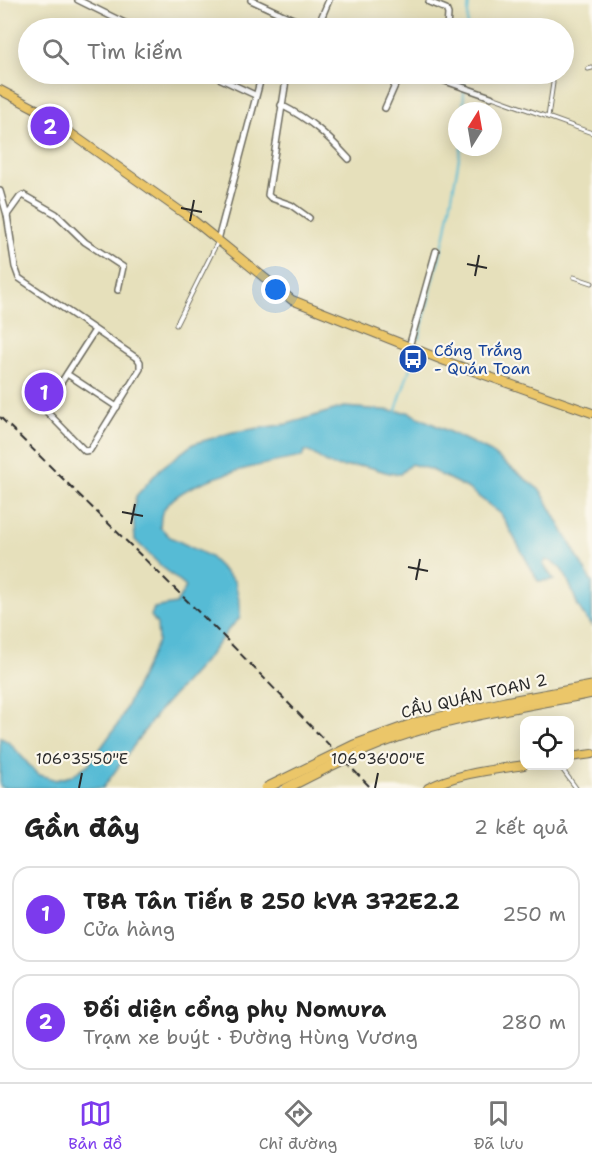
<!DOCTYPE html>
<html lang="vi">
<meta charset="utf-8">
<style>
:root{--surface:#fff;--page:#f2f2f2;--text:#222;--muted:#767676;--line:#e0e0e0;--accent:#7c3aed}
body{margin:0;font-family:"Shantell Sans",sans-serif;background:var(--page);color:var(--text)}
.controls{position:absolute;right:18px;bottom:18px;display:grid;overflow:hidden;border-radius:12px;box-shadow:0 3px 15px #0003}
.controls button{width:54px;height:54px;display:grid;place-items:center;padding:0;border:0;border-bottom:2px solid var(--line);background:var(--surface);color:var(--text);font:30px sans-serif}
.compass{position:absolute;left:448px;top:102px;width:54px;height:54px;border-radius:50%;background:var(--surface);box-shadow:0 3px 15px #0003;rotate:11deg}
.you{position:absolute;left:276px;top:290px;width:21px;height:21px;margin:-15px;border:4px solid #fff;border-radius:50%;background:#1a73e8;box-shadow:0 0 0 9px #1a73e833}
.badge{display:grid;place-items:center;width:39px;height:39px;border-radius:50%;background:var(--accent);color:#fff;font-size:20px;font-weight:700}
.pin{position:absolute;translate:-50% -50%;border:3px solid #fff;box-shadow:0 2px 6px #0006}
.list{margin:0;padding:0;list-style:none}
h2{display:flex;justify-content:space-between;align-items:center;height:78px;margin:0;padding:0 24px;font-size:26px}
h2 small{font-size:20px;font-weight:400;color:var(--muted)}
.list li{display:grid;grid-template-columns:39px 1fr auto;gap:18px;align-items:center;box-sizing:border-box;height:96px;margin:0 12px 12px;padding:0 12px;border:2px solid var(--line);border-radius:18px}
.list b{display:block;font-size:22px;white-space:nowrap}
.list p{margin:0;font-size:20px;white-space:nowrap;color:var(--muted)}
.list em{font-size:20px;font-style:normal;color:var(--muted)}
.icon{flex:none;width:33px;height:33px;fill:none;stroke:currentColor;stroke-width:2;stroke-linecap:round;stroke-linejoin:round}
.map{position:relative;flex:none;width:592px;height:788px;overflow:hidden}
.search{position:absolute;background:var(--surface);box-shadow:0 3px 15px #0003;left:18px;right:18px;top:18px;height:66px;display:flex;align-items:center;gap:15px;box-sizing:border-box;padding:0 21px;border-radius:33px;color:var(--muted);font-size:22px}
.sheet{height:294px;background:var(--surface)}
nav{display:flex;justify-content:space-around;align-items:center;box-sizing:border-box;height:84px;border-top:2px solid var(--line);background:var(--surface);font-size:16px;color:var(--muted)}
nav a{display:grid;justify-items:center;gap:3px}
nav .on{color:var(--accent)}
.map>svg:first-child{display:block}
.water{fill:#57bbd5;stroke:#417380;stroke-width:1.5}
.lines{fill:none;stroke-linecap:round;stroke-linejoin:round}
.stream{stroke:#57bbd5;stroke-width:2}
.lane-casing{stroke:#6c6a5d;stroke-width:5}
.street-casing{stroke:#6c6a5d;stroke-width:8}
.primary-casing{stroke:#6c6a5d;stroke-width:10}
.lane{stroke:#fff;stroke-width:3}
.street{stroke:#fff;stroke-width:5}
.primary{stroke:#ebc669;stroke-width:8}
.rail{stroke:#2b2b2b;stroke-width:2;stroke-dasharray:9 4.5;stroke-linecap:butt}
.highway-bridge-casing{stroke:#6c6a5d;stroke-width:11;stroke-linecap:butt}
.highway-bridge{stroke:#ebc669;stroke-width:9}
.ticks{fill:none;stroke:#2b2b2b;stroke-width:2}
.labels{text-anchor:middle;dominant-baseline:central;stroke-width:4.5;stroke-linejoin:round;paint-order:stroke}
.transit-label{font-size:16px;fill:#164399;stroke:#fbf7ec;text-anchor:start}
.street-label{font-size:16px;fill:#2b2b2b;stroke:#fbf7ec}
.ticks-label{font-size:15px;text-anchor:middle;fill:#2b2b2b;stroke:#fbf7ec;stroke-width:4.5;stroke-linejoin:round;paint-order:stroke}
</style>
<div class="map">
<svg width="592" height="788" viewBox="0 0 592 788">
<rect width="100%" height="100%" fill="#fbf7ec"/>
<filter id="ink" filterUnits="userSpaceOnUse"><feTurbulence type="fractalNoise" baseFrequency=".0167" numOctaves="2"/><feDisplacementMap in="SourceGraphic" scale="12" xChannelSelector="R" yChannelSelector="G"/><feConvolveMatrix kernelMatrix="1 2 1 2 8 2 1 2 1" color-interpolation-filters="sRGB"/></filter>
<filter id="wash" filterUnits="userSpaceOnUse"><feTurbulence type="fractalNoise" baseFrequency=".008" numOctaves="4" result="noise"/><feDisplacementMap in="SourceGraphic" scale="24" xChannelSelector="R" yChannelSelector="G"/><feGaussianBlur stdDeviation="1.35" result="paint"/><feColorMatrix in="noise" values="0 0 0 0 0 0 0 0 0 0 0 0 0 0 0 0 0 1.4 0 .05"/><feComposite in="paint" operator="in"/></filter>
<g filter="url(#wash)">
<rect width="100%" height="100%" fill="#e6e0bb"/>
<path class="water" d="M344 407 408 412 489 451 541 491 592 583V626C587 620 582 613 578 606 571 590 566 563 546 560L543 564 554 580 538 581 501 514 467 488 429 469 411 464 400 474C386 475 376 467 363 466 353 466 343 468 334 466 322 463 317 453 305 451L302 457C268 463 176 479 162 513 160 517 161 523 160 527L170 537 209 556 235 582 240 604V618L228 630 208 657 159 711 103 788H3L0 786V737L10 743 37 774 56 780 71 776 90 763 118 724 158 641 157 624 151 616 154 608 176 604 186 587 159 564 135 540 133 513 136 496 160 469 193 444 233 432 287 424Z"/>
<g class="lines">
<g class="stream">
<polyline points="467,28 469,0"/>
<polyline points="463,111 465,74"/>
<polyline points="419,338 445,235 461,147"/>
<polyline points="395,413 412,362"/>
</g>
</g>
</g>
<g filter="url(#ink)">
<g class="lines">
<g class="lane-casing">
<g id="lane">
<polyline points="588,69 592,68"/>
<polyline points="492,97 592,133"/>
<polyline points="548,117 553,83 551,74"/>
<polyline points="574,277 592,283"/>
<polyline points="176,325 218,241"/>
<polyline points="560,766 576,788"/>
</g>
</g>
<g class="street-casing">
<g id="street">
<polyline points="78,0 135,28"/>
<polyline points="251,0 279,13"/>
<polyline points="429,2 446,9 448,14 447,28"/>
<polyline points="275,28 279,13 314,28"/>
<polyline points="317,28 329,0"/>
<polyline points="217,74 221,79 255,95"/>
<polyline points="287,74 268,195 271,198 291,205 309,218"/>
<polyline points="425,74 491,97"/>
<path d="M281 105C311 120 327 135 349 159"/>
<polyline points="385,108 400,74"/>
<polyline points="0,191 7,215 15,267 19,278 138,359 140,362 140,369 90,450 85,451 47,412 46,406 95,330"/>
<polyline points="7,215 20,197 23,195 56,214 85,242 123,267 118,290"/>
<polyline points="218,240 262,74"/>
<polyline points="409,347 436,251"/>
<polyline points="67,374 117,407"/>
</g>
</g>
<g class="primary-casing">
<g id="primary">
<polyline points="0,90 38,110 193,220 292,300 445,361 592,413"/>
<polyline points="570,757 592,754"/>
<path d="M428 788C458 773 492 770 524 765"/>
</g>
</g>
<use href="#lane" class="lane"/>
<use href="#street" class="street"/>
<use href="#primary" class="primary"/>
<polyline class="rail" points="0,417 224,637 371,788"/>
<g class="highway-bridge-casing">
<g id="highway-bridge">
<polyline points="266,788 354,745 415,723 505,702 592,686"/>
<path d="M287 788C328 767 368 746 413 732 471 714 532 705 592 693"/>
</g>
</g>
<use href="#highway-bridge" class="highway-bridge"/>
</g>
</g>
<path class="ticks" d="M181 208 202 212M190 221 194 200M467 264 487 268M475 276 479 255M122 512 143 516M131 524 135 504M408 567 428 571M416 580 420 559M79 788 82 773M375 788 378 773"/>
<defs>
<g id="bus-disc" transform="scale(1.5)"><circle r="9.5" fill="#1a4fb4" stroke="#fbf7ec"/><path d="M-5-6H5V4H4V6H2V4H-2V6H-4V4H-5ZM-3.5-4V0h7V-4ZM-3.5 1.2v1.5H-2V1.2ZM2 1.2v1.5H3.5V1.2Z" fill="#fff"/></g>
</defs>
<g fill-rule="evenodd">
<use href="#bus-disc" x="413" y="359"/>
</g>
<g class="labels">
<g class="transit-label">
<text x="434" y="350">Cống Trắng<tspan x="434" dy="18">- Quán Toan</tspan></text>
</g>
<g class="street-label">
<text transform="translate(474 696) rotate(-13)">CẦU QUÁN TOAN 2</text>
</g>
</g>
<g class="ticks-label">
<text x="82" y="764">106°35'50"E</text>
<text x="378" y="764">106°36'00"E</text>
</g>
</svg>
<div class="controls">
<button><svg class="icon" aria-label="locate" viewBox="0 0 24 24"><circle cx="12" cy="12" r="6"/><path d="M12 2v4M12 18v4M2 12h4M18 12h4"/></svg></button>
</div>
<svg class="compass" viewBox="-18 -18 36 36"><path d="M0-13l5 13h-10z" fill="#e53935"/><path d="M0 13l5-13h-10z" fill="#767676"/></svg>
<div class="you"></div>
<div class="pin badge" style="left:44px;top:392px">1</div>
<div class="pin badge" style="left:50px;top:126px">2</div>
<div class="search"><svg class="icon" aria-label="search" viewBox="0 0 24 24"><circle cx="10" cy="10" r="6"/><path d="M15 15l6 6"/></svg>Tìm kiếm</div>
</div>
<section class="sheet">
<h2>Gần đây<small>2 kết quả</small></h2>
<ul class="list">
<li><span class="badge">1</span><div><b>TBA Tân Tiến B 250 kVA 372E2.2</b><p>Cửa hàng</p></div><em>250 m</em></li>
<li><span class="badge">2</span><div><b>Đối diện cổng phụ Nomura</b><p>Trạm xe buýt · Đường Hùng Vương</p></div><em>280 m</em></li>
</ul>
</section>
<nav>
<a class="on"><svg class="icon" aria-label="map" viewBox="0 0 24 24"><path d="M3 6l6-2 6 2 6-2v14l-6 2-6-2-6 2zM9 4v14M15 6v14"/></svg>Bản đồ</a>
<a><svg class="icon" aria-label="directions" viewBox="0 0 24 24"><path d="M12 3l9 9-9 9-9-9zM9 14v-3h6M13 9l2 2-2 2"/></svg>Chỉ đường</a>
<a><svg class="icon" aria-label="saved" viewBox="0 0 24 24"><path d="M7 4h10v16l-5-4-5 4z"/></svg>Đã lưu</a>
</nav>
